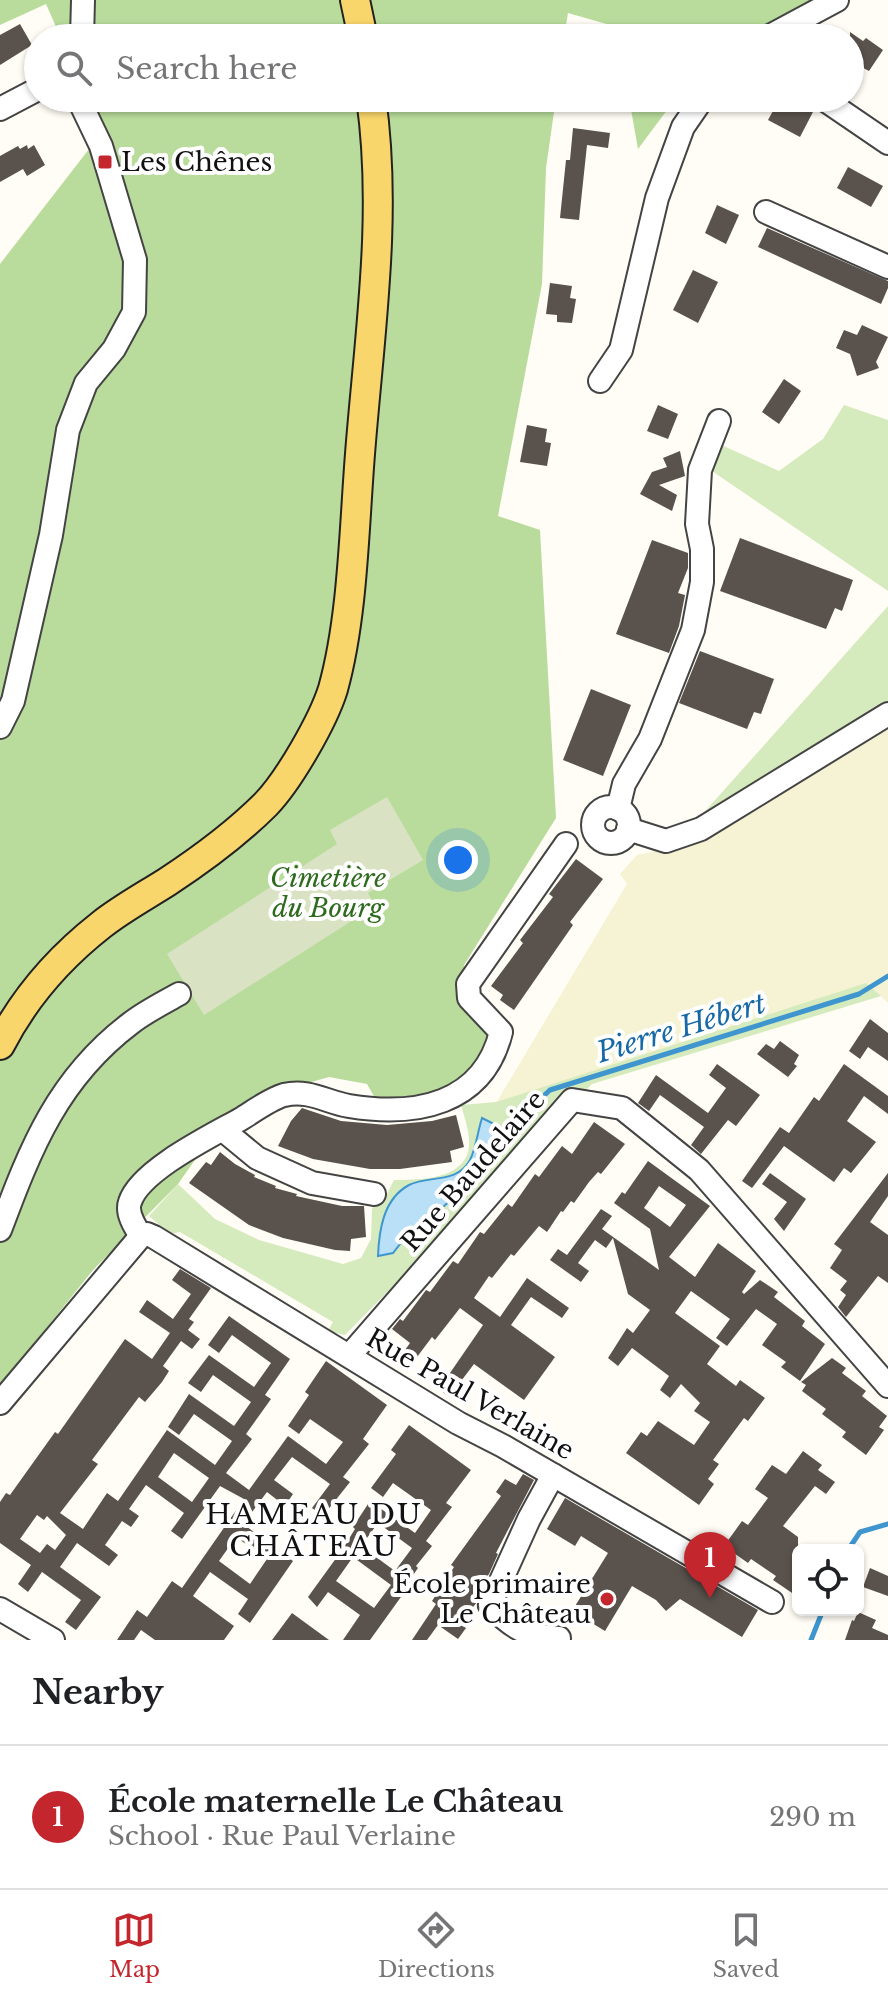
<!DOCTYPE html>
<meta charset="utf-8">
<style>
:root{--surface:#fff;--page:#f6f6f6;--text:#202124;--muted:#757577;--line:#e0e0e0;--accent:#c4262e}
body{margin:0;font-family:"Libre Baskerville",serif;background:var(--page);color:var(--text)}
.controls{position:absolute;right:24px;bottom:24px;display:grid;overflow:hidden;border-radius:12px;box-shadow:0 2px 6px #0004}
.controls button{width:72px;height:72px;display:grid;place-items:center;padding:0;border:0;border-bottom:2px solid var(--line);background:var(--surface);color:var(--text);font:40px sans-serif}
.you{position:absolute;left:458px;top:860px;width:28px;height:28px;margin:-20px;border:6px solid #fff;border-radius:50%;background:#1a73e8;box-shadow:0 0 0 12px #1a73e833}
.badge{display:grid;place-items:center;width:52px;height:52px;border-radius:50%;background:var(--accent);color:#fff;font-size:26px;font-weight:700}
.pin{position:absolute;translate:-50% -66px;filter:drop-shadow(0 2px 4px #0008)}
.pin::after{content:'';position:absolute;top:42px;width:28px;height:24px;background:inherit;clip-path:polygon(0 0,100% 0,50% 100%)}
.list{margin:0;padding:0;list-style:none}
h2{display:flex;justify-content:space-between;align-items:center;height:104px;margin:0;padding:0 32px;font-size:34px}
h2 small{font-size:26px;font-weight:400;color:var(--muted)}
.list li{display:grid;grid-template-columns:52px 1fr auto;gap:24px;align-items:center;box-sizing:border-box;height:144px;padding:0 32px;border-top:2px solid var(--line)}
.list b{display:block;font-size:30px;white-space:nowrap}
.list p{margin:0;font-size:26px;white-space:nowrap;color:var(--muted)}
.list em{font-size:26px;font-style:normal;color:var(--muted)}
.icon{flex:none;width:44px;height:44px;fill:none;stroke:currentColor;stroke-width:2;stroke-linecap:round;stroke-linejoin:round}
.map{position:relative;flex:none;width:888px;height:1640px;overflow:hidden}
.search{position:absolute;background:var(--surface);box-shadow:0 2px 6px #0004;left:24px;right:24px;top:24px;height:88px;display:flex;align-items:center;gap:20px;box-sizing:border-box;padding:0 28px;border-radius:44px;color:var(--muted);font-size:30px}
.sheet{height:248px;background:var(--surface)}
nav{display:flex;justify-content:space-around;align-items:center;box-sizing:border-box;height:112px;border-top:2px solid var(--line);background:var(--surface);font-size:22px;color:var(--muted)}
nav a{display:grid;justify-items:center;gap:4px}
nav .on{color:var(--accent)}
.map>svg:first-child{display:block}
.farmland{fill:#f6f3d4}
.green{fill:#d5ebbd}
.forest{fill:#b9dc9c}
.cemetery{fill:#d9e3c4}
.water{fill:#b9e0f7;stroke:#3f96cf;stroke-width:2}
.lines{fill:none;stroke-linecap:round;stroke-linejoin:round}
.stream{stroke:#3f96cf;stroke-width:5}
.building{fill:#5a524d;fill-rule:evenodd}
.minor-casing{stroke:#444;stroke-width:26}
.major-casing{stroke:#222;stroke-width:32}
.minor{stroke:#fff;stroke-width:22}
.major{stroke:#f9d66b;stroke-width:28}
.poi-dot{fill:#c4262e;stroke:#fff;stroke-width:3}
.labels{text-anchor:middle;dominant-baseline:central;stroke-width:8;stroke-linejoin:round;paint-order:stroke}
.poi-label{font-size:26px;fill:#111;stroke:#fff;text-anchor:start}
.park-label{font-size:26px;font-style:italic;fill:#2f6b1f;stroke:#fff}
.street-label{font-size:26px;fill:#111;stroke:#fff}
.water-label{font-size:28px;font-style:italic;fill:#1768a6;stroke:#fff}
.neighbourhood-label{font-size:28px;letter-spacing:2px;fill:#111;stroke:#fff}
</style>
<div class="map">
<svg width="888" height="1640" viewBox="0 0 888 1640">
<rect width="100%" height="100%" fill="#fffdf5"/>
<polygon class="farmland" points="888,724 888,1003 881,996 496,1103 627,884 620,874 637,855 674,847"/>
<g class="green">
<polygon points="844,405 888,420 888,591 709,469 717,443 779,471 823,439"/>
<polygon points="888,606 888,707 700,817"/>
<path d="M866 983 881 996 592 1084 345 1335 328 1331 333 1322 180 1232 170 1234 149 1216 178 1184 215 1219 259 1240 343 1264 361 1258 371 1239 372 1208 383 1202 394 1180C416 1180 457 1180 467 1155 473 1140 465 1120 461 1105L496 1102Z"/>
</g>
<g class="forest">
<polygon points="0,0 830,0 762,38 619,38 617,27 568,13 564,38 61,38 46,4 0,25"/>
<polygon points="88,98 556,98 546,168 542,284 498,516 540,530 556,818 464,965 488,1036 468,1076 424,1096 375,1098 367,1084 329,1077 280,1091 219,1126 178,1184 93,1270 0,1386 0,264 103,131"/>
<polygon points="629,98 676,98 638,149"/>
</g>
<polygon class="cemetery" points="387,797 423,860 368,893 375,906 204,1015 167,954 337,844 330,830"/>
<path class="water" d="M482 1118 494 1124 498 1138 474 1175 454 1197 431 1218 411 1230 393 1253 378 1256C379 1231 383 1199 409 1185 429 1175 457 1184 470 1160 476 1148 478 1130 482 1118Z"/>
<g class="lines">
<g class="stream">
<polyline points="498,1138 550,1090 859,994 888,976"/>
<polyline points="848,1550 860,1532 888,1524"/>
<polyline points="811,1640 823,1610"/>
</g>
</g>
<g class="building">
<polygon points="20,24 32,45 0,65 0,35"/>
<polygon points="850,32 863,41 866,38 883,50 869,71 850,61"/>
<polygon points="780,98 805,98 814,110 800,137 768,120"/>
<polygon points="573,128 610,133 608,148 587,145 579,220 560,218 566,160 570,160"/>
<polygon points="27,145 28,149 34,145 45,165 27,176 23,169 0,182 0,156 18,146 20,149"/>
<polygon points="848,167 883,186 871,207 837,188"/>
<polygon points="717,205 739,215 726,244 705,233"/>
<polygon points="767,228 888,281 888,288 881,304 758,247"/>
<polygon points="693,270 718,282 698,323 673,310"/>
<polygon points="550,283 572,286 570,298 576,299 572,323 557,322 557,315 546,314"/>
<polygon points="862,325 888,337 876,362 879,368 857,376 850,354 836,348 844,330 857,335"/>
<polygon points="784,379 801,391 779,424 762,412"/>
<polygon points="658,405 678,414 668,439 647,431"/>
<polygon points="527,425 547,429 545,442 551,443 547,466 520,462"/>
<polygon points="680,451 685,476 659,485 677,495 672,511 640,494 652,472 667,467 663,458"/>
<polygon points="740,538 853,580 842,611 835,608 826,629 720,591"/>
<polygon points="652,540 688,553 688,568 678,593 685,595 679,626 669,653 616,634"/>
<polygon points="700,651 774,679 761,714 754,712 747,729 679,703"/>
<polygon points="591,689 631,705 603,776 563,760"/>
<polygon points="576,859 603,879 570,922 573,925 514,1010 500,1000 503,995 491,986 523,943 520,940 553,897 549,894"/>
<polygon points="870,1019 888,1033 888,1061 868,1047 860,1059 849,1051"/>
<polygon points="780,1041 799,1055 794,1064 797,1066 788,1077 757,1054 766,1044 774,1049"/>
<polygon points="717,1064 760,1095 736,1126 728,1120 701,1154 691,1145 704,1127 660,1095 649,1111 638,1103 656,1075 708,1113 726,1088 709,1075"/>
<polygon points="844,1064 888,1096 888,1114 864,1096 847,1121 876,1142 851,1173 844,1168 834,1182 784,1146 752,1188 742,1181 780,1127 789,1133 814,1097 819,1101"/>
<polygon points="302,1108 341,1121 387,1125 432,1121 456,1115 464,1147 450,1151 452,1162 400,1169 370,1169 313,1159 278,1146 291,1121"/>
<polygon points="594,1122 625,1144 601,1174 598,1172 589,1182 574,1203 571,1201 563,1212 561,1211 547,1232 539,1226 514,1256 511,1254 492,1278 489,1276 474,1298 500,1317 527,1278 569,1308 562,1318 531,1297 511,1325 555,1357 524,1400 474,1364 449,1397 439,1389 483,1325 460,1308 435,1340 432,1337 411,1365 400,1357 410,1343 392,1329 400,1319 403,1321 426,1290 430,1292 453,1261 458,1264 480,1232 484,1234 508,1204 512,1207 535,1174 539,1177 562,1146 572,1154"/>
<polygon points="220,1152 235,1164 255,1175 254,1177 276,1186 275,1188 297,1194 296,1196 342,1206 364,1206 366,1237 351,1239 350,1251 335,1250 283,1238 249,1225 189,1183 206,1162 211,1165"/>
<path d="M648 1161 710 1206 669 1257 695 1277 718 1243 756 1271 742 1292 744 1294 760 1280 778 1292 774 1297 805 1321 802 1326 825 1344 800 1381 781 1367 786 1362 762 1345 777 1324 756 1309 727 1346 716 1338 730 1319 691 1291 675 1313 720 1346 707 1364 736 1386 740 1380 765 1398 748 1421 744 1418 713 1460 719 1464 708 1479 714 1484 699 1505 626 1453 641 1432 647 1436 658 1421 694 1445 710 1422 694 1411 700 1403 681 1384 670 1398 660 1390 669 1376 632 1348 618 1366 608 1358 627 1328 633 1333 650 1310 628 1294 613 1238 606 1248 595 1240 578 1263 589 1271 581 1282 550 1260 558 1249 567 1255 601 1209 612 1216 602 1229 659 1270 650 1229 614 1203 622 1192 625 1194ZM659 1186 686 1205 670 1227 644 1208Z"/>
<polygon points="770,1173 806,1199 784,1231 774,1219 787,1202 762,1184"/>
<polygon points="888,1173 888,1196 870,1222 888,1235 888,1283 878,1276 846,1317 838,1307 846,1295 840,1290 847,1281 830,1268 842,1250 834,1244"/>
<path d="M180 1269 211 1288 189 1319 194 1322 188 1330 200 1339 192 1349 181 1341 163 1366 169 1371 162 1382 145 1402 139 1397 92 1460 98 1464 60 1513 83 1529 107 1493 118 1501 167 1430 215 1465 232 1441 194 1414 179 1435 168 1427 189 1394 234 1426 251 1402 213 1375 201 1392 188 1383 209 1355 254 1387 271 1363 232 1335 219 1353 208 1345 229 1316 290 1359 265 1395 271 1399 246 1434 252 1439 226 1473 249 1490 288 1436 326 1464 343 1442 310 1419 299 1434 288 1426 309 1395 305 1392 326 1361 387 1405 363 1439 369 1444 343 1477 350 1482 323 1516 312 1508 330 1484 292 1457 274 1480 293 1494 285 1506 267 1492 243 1524 293 1561 250 1623 238 1614 248 1599 210 1572 193 1596 234 1626 224 1640H155L141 1630 134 1640H117L137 1610 147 1617 172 1581 182 1588 244 1499 220 1486 182 1539 171 1531 184 1513 146 1485 129 1509 139 1516 131 1527 122 1521 105 1545 118 1555 109 1566 77 1543 60 1567 101 1597 76 1630 65 1622 81 1600 42 1572 28 1592 18 1584 31 1565 0 1543V1502L6 1493 10 1495 55 1432 58 1434 125 1339 152 1359 170 1333 139 1312 147 1300 173 1319 191 1294 172 1280ZM174 1453 209 1478 192 1502 158 1477ZM37 1515 44 1520 47 1516 66 1535 55 1550 47 1544 40 1553 20 1539ZM236 1537 267 1559 250 1584 219 1561Z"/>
<polygon points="832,1358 846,1368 842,1373 866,1391 862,1396 887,1416 879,1427 884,1430 866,1455 842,1437 846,1432 822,1414 826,1409 802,1391 806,1385 801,1382"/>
<path d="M409 1425 471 1470 446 1503 452 1507 426 1541 432 1546 416 1566 418 1568 409 1581 411 1583 370 1640H343L360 1615 328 1592 317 1607 308 1597 342 1550 355 1529 353 1527 370 1501 415 1533 431 1510 393 1483 383 1497 371 1488 396 1454 391 1450ZM378 1523 412 1548 395 1571 361 1546ZM353 1557 391 1585 374 1608 336 1581Z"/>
<polygon points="803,1451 822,1465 818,1470 835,1482 826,1494 815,1486 783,1526 798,1537 798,1597 773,1580 776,1576 751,1559 748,1563 724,1546 742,1521 748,1525 768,1498 755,1489 772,1465 786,1474"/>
<polygon points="523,1474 534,1480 496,1553 498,1554 489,1574 478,1588 481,1591 477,1602 460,1624 466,1628 458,1639 438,1625 427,1640 412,1640 436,1604 432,1601 454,1567 451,1565 501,1496 496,1492 505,1479 516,1485"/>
<polygon points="565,1498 758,1610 742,1637 680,1599 666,1611 656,1600 632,1586 605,1631 572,1611 608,1553 581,1536 575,1546 547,1529"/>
<polygon points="870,1568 888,1576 888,1596 863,1587"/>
<polygon points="858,1612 876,1620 872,1628 888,1635 888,1640 845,1640 852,1620 854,1621"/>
<polygon points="292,1613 329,1640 272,1640"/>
</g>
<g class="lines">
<g class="minor-casing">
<g id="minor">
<polyline points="82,38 83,0"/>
<polyline points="766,38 837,0"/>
<polyline points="822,98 888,143"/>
<polyline points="0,109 38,89"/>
<polyline points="766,212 888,267"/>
<polyline points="600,381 621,350 657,198 683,127 703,98"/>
<polyline points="0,727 13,701 51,535 68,430 86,383 114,349 134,312 135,260 101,146 78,98"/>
<circle cx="611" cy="825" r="18"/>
<polyline points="618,809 624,784 650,739 693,630 702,582 702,549 697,524 700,470 719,421"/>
<polyline points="628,829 666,841 701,829 888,714"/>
<polyline points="223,1130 257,1158 312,1183 374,1194"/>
<path d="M0 1230C31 1147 58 1078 131 1023 145 1012 163 1003 179 994"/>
<polyline points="141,1236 147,1234 154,1237 458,1423 503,1446 772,1602"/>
<path d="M141 1236C135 1227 126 1213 130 1202 140 1170 213 1135 241 1119 254 1111 270 1099 284 1095 309 1089 326 1102 349 1106 415 1117 483 1105 501 1032L469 998 468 984 566 844"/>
<polyline points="350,1355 572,1100 622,1108 699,1170 888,1386"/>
<polyline points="0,1403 141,1236"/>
<path d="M553 1475 529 1519 490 1605C511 1627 527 1637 559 1638"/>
<polyline points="0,1609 53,1640"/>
</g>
</g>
<g class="major-casing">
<g id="major">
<polyline points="355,0 363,38"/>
<path d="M0 1045C24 998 59 958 101 925 121 909 145 896 167 882 202 859 236 834 266 804 289 780 323 721 333 689 353 617 354 529 360 454 369 338 388 215 371 98"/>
</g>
</g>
<use href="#minor" class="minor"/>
<use href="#major" class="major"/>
</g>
<g class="poi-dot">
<rect x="97" y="154" width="16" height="16" rx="4"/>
<circle cx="607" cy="1599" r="8"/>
</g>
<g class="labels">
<g class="poi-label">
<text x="121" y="162">Les Chênes</text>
<text x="591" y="1584" text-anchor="end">École primaire<tspan x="591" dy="30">Le Château</tspan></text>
</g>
<g class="park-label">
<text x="328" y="878">Cimetière<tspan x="328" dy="30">du Bourg</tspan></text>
</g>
<g class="street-label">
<text transform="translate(473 1171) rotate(-49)">Rue Baudelaire</text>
<text transform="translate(470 1394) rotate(30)">Rue Paul Verlaine</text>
</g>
<g class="water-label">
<text transform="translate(681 1028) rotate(-17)">Pierre Hébert</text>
</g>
<g class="neighbourhood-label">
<text x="314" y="1514">HAMEAU DU<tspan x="314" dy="32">CHÂTEAU</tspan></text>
</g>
</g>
</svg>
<div class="controls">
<button><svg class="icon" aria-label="locate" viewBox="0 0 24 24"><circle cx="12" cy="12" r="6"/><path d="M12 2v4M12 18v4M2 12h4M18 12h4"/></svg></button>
</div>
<div class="you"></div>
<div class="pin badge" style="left:710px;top:1598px">1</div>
<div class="search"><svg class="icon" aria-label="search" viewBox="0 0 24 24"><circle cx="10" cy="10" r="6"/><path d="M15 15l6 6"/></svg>Search here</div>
</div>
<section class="sheet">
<h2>Nearby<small></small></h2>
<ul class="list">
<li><span class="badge">1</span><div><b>École maternelle Le Château</b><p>School · Rue Paul Verlaine</p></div><em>290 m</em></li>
</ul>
</section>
<nav>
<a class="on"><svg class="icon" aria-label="map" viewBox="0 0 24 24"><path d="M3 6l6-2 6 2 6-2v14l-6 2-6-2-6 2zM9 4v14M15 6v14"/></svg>Map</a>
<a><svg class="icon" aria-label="directions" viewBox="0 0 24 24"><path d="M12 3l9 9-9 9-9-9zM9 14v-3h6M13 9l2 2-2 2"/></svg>Directions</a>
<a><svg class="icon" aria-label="saved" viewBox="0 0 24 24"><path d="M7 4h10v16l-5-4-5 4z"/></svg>Saved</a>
</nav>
